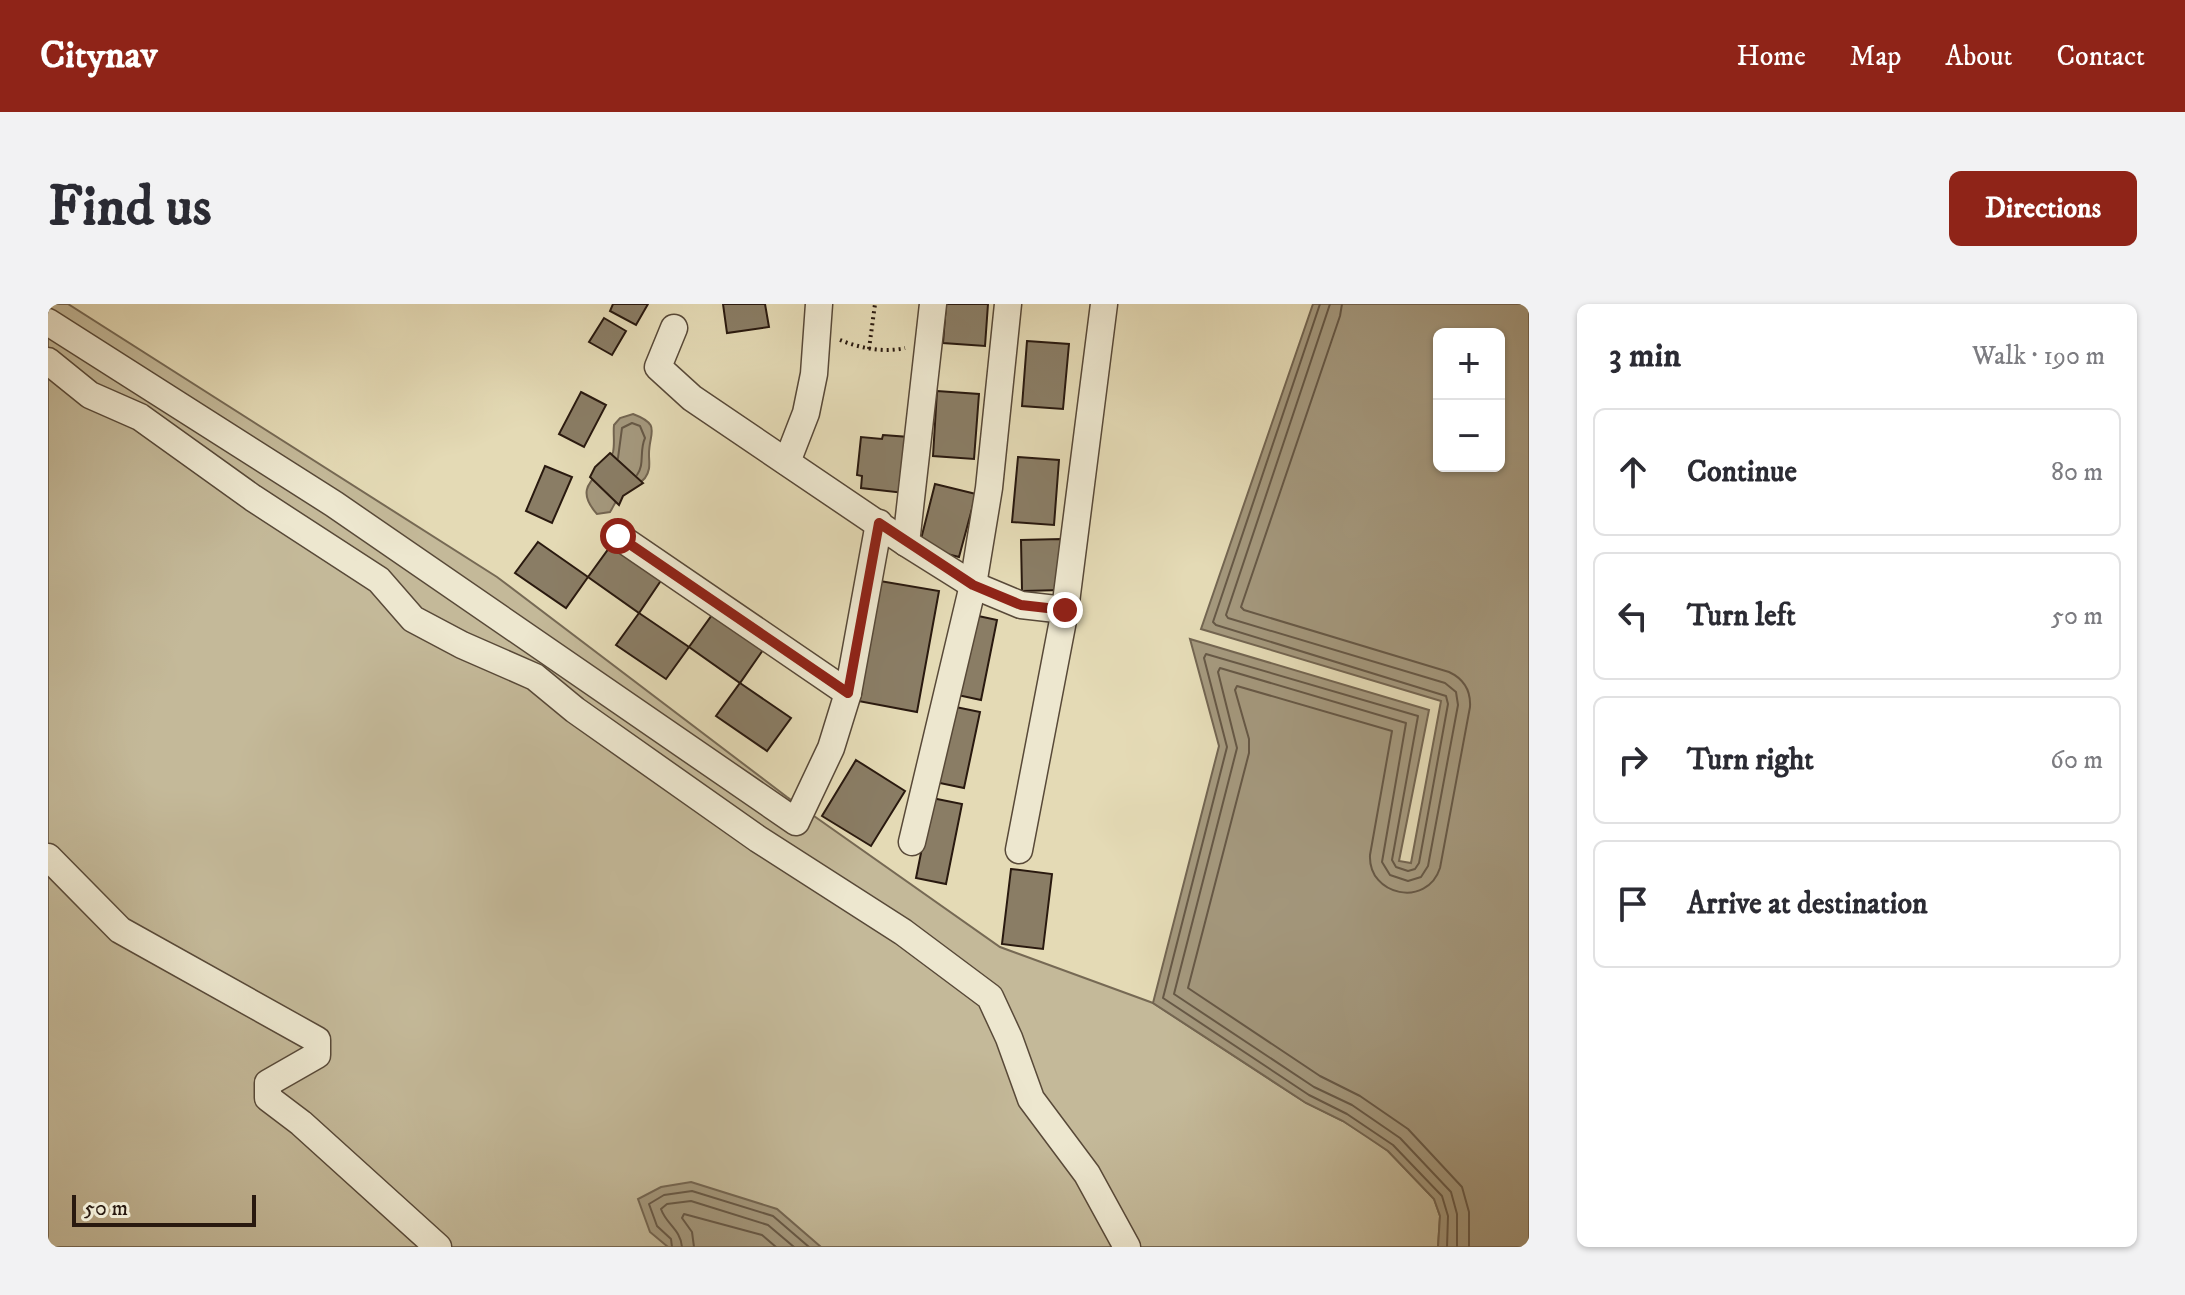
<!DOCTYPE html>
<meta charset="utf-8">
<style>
:root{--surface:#fff;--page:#f2f2f3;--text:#2b2b33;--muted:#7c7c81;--line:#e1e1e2;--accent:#8f2418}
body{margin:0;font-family:"IM FELL DW Pica",serif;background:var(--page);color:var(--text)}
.controls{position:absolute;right:24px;top:24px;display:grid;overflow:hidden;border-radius:12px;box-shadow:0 2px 6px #0004}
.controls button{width:72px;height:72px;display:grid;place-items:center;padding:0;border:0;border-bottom:2px solid var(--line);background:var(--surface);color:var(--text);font:40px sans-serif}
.scale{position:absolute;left:24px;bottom:20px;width:184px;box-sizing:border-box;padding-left:8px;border:4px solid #29190f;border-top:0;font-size:22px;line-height:28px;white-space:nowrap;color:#29190f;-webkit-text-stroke:6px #ede7cf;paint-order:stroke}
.stop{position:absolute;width:24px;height:24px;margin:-18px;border:6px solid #8f2418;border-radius:50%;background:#fff}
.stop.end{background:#8f2418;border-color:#fff;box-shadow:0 2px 8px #0008}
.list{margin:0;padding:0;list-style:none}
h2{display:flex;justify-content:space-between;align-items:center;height:104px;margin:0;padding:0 32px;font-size:34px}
h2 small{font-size:26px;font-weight:400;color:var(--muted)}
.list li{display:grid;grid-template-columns:52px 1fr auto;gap:24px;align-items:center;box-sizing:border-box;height:128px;margin:0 16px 16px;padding:0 16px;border:2px solid var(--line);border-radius:12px}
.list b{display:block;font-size:30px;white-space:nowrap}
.list em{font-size:26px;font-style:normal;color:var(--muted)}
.icon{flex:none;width:44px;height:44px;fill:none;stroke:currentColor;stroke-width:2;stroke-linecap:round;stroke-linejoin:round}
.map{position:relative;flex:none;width:1481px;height:943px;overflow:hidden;border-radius:12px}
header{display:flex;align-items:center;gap:48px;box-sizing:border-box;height:112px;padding:0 40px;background:var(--accent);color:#fff}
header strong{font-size:38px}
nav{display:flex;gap:44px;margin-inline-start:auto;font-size:28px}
.intro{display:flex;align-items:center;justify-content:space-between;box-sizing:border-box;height:192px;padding:0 48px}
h1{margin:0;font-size:56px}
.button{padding:20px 36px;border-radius:12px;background:var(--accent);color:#fff;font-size:28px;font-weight:700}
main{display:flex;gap:48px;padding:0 48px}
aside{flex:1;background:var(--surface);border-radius:12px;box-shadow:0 2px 6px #0004}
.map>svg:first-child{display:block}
.green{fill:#c4b999;stroke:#766954;stroke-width:2}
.water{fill:#a4987d;stroke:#736551;stroke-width:2;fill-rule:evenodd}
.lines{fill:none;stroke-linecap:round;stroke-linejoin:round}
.shore{stroke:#665846;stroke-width:2}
.building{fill:#8a7d65;stroke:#29190f;stroke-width:2}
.minor-casing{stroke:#584938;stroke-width:29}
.path{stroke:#29190f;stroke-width:4;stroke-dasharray:2 4;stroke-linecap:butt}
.minor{stroke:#ede7cf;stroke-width:26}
.route{stroke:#8f2418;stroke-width:10}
</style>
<header>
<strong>Citynav</strong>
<nav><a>Home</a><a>Map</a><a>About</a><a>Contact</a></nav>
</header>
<div class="intro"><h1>Find us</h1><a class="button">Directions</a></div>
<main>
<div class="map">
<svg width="1481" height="943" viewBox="0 0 1481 943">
<rect width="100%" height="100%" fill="#e4dab5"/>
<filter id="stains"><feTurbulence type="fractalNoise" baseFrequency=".0025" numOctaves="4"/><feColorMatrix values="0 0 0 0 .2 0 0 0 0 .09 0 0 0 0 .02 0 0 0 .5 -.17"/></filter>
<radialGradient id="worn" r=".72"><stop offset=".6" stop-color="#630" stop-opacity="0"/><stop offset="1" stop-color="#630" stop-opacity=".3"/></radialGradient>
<polygon class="green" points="0,0 20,0 449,273 739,493 952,643 1105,699 1258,799 1295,817 1320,833 1340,847 1386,895 1392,912 1390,943 0,943"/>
<g class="water">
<path d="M1265 0H1481V943H1390L1392 912 1386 895 1340 847 1295 817 1258 799 1105 699 1171 442 1142 335 1381 406 1351 557 1363 559 1393 397 1153 325ZM1391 30H1451V162H1391Z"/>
<path d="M585 110C614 121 601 128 601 150 601 160 603 165 597 174 591 181 583 183 576 188 570 191 566 202 562 208L549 210C521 179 557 172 565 148 567 140 565 129 566 121L572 114Z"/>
<polygon points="643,878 729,905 773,943 620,943 602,928 590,895 613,883"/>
</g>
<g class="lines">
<g class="shore">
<polyline points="1272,0 1165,318 1168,321 1398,392 1400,400 1371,559 1367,565 1360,567 1348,563 1344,556 1370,412 1158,350 1156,354 1179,443 1115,694 1261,791 1299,810 1345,841 1394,892 1400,912 1399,943"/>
<polyline points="1282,0 1178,311 1180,314 1397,379 1408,388 1410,401 1380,562 1373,573 1360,577 1342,571 1334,558 1358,419 1172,364 1170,368 1189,444 1126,690 1266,783 1304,801 1352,834 1403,888 1409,910 1409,943"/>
<path d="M1294 0 1292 12 1193 303 1196 306 1401 368C1416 375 1423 386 1422 403L1392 564C1379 604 1320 592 1322 551L1344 427 1189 382 1187 386 1201 435V449L1140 684 1272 772 1312 792 1360 825 1414 883 1421 908V943"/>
<path d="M570 154 574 124 584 119 592 122 597 134C591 147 597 160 589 171"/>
<polyline points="624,943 623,935 609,922 601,900 616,891 644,887 725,912 761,943"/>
<path d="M634 943C633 926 618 920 613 905L619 900 643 897 720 921 746 943"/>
<polyline points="646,943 644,928 634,914 636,910 714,931 728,943"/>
</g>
</g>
<g class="building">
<polygon points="565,0 600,0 588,21 562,7"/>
<polygon points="675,0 717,0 721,23 679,29"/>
<polygon points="898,0 940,0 937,42 895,39"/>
<polygon points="556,14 578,27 564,51 541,38"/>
<polygon points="979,37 1021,40 1015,105 974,102"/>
<polygon points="889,87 931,90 926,155 885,152"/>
<polygon points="533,88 558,101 536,143 511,130"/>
<polygon points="835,131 861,133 856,189 813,184 814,172 809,171 813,133 834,135"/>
<polygon points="562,149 595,179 575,192 571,201 542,173 547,163"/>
<polygon points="970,153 1011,156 1006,221 964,218"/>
<polygon points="497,162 524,173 504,219 478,207"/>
<polygon points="887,180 928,190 911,253 871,243"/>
<polygon points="1013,235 1015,286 974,287 973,236"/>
<polygon points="490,238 540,273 518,304 467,269"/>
<polygon points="564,240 614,275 591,309 540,273"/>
<polygon points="826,276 891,287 869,408 805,396"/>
<polygon points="591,309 641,343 618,375 568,341"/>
<polygon points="921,310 949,316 933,396 905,390"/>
<polygon points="664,311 715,346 692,379 641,343"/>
<polygon points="692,379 743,414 719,447 668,412"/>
<polygon points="903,402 932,408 916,484 887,478"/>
<polygon points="808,456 857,487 823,542 774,512"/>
<polygon points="884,494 914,500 898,580 868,574"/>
<polygon points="963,565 1004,570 995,645 954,640"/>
</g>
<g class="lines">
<g class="minor-casing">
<g id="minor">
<polyline points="0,18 286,200 748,518 783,444 800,389 831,219"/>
<polyline points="626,24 610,63 644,94 858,239 925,281 973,301 1017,306"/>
<polyline points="0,57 42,91 92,113 205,194 331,276 365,315 414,341 487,373 527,406 710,535 855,628 942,693 961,734 983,795 1039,870 1079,943"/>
<polyline points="739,158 758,109 766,70 771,0"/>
<polyline points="570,232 800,389"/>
<polyline points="858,239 885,0"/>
<polyline points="864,538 925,281 941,184 960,0"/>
<polyline points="971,546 1017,306 1056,0"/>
<polyline points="0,553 72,626 269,736 269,751 220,779 220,794 253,819 390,943"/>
</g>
</g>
<g class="path">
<path d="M792 36C812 44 835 49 857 44"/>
<polyline points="821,45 827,0"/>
</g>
<use href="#minor" class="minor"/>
</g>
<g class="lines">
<polyline class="route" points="570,232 800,389 831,219 925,281 973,301 1017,306"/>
</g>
<rect width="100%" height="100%" filter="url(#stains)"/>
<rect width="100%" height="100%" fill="url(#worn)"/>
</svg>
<div class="controls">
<button>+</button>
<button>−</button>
</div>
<div class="scale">50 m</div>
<div class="stop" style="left:570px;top:232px"></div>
<div class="stop end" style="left:1017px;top:306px"></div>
</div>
<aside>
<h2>3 min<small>Walk · 190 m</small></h2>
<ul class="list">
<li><svg class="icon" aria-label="ahead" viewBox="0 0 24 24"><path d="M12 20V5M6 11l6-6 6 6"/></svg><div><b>Continue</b></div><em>80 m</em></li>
<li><svg class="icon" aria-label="left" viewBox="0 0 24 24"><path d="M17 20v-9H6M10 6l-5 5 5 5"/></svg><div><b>Turn left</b></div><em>50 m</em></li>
<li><svg class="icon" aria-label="right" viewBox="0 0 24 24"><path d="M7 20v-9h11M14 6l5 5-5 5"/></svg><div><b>Turn right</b></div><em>60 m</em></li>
<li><svg class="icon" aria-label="arrive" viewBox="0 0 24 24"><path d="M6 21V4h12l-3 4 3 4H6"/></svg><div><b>Arrive at destination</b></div></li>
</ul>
</aside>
</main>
